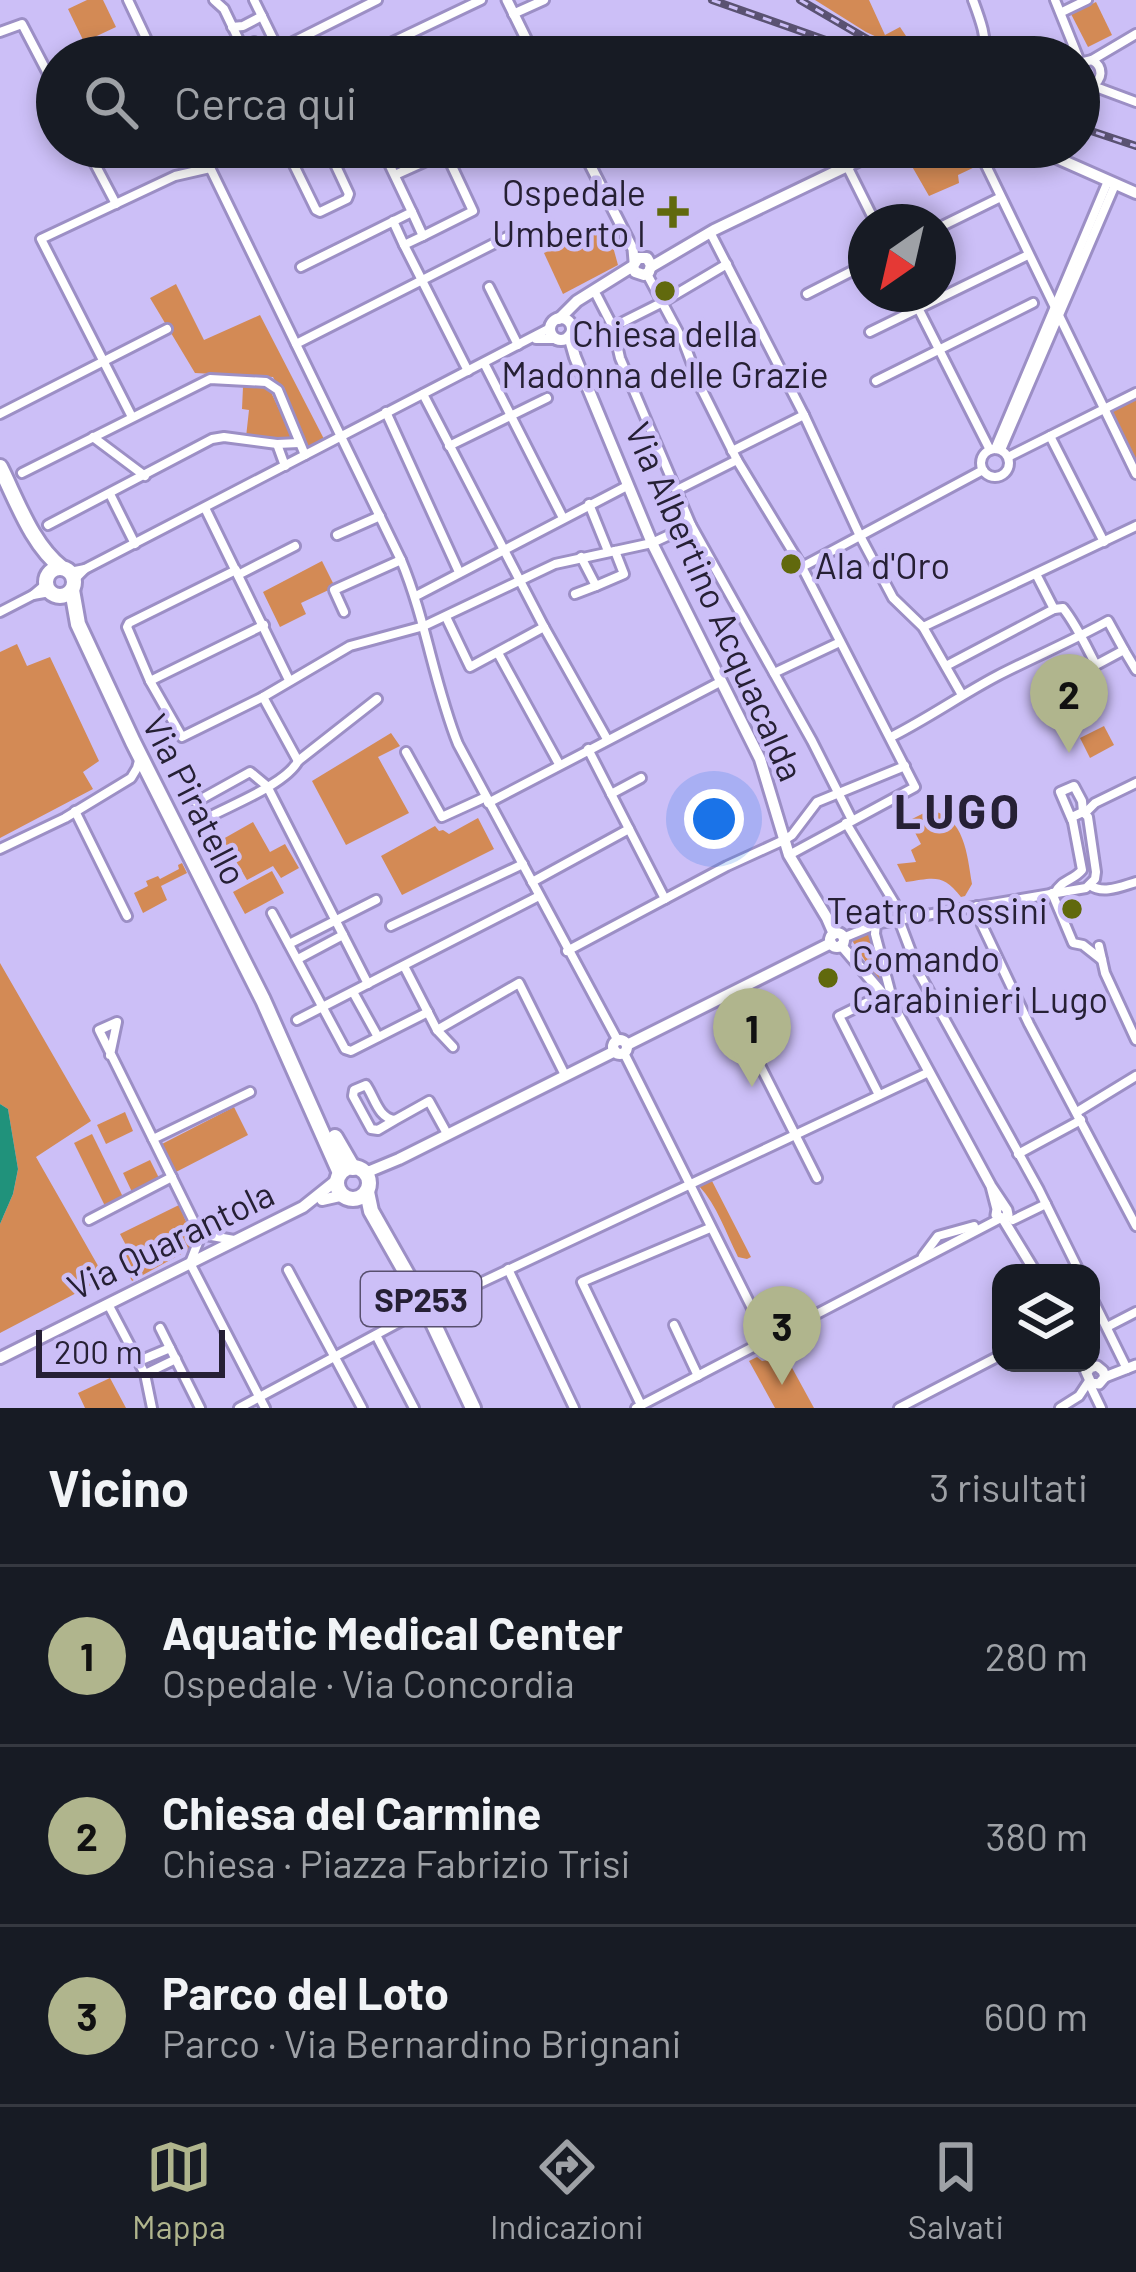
<!DOCTYPE html>
<html lang="it">
<meta charset="utf-8">
<style>
:root{--surface:#171b24;--page:#242831;--text:#f1f3f6;--muted:#9ea1a6;--line:#363941;--accent:#b0b58d}
body{margin:0;font-family:Barlow,sans-serif;background:var(--page);color:var(--text)}
.controls{position:absolute;right:36px;bottom:36px;display:grid;overflow:hidden;border-radius:24px;box-shadow:0 6px 18px #0003}
.controls button{width:108px;height:108px;display:grid;place-items:center;padding:0;border:0;border-bottom:3px solid var(--line);background:var(--surface);color:var(--text);font:60px sans-serif}
.compass{position:absolute;left:848px;top:204px;width:108px;height:108px;border-radius:50%;background:var(--surface);box-shadow:0 6px 18px #0003;rotate:214deg}
.scale{position:absolute;left:36px;bottom:30px;width:189px;box-sizing:border-box;padding-left:12px;border:6px solid #262035;border-top:0;font-size:33px;line-height:42px;white-space:nowrap;color:#262035;-webkit-text-stroke:9px #ccbff7;paint-order:stroke}
.you{position:absolute;left:714px;top:819px;width:42px;height:42px;margin:-30px;border:9px solid #fff;border-radius:50%;background:#1a73e8;box-shadow:0 0 0 18px #1a73e833}
.badge{display:grid;place-items:center;width:78px;height:78px;border-radius:50%;background:var(--accent);color:#111;font-size:39px;font-weight:700}
.pin{position:absolute;translate:-50% -99px;filter:drop-shadow(0 3px 6px #0008)}
.pin::after{content:'';position:absolute;top:63px;width:42px;height:36px;background:inherit;clip-path:polygon(0 0,100% 0,50% 100%)}
.list{margin:0;padding:0;list-style:none}
h2{display:flex;justify-content:space-between;align-items:center;height:156px;margin:0;padding:0 48px;font-size:51px}
h2 small{font-size:39px;font-weight:400;color:var(--muted)}
.list li{display:grid;grid-template-columns:78px 1fr auto;gap:36px;align-items:center;box-sizing:border-box;height:180px;padding:0 48px;border-top:3px solid var(--line)}
.list b{display:block;font-size:45px;white-space:nowrap}
.list p{margin:0;font-size:39px;white-space:nowrap;color:var(--muted)}
.list em{font-size:39px;font-style:normal;color:var(--muted)}
.icon{flex:none;width:66px;height:66px;fill:none;stroke:currentColor;stroke-width:2;stroke-linecap:round;stroke-linejoin:round}
.map{position:relative;flex:none;width:1136px;height:1408px;overflow:hidden}
.search{position:absolute;background:var(--surface);box-shadow:0 6px 18px #0003;left:36px;right:36px;top:36px;height:132px;display:flex;align-items:center;gap:30px;box-sizing:border-box;padding:0 42px;border-radius:66px;color:var(--muted);font-size:45px}
.sheet{height:696px;background:var(--surface)}
nav{display:flex;justify-content:space-around;align-items:center;box-sizing:border-box;height:168px;border-top:3px solid var(--line);background:var(--surface);font-size:33px;color:var(--muted)}
nav a{display:grid;justify-items:center;gap:6px}
nav .on{color:var(--accent)}
.map>svg:first-child{display:block}
.green{fill:#d38a55}
.water{fill:#20927b}
.lines{fill:none;stroke-linecap:round;stroke-linejoin:round}
.minor-casing{stroke:#9c8fc5;stroke-width:14}
.tertiary-casing{stroke:#9c8fc5;stroke-width:15}
.secondary-casing{stroke:#9c8fc5;stroke-width:16}
.primary-casing{stroke:#9c8fc5;stroke-width:20}
.minor{stroke:#fff;stroke-width:8}
.tertiary{stroke:#fff;stroke-width:9}
.secondary{stroke:#fff;stroke-width:10}
.primary{stroke:#fff;stroke-width:14}
.rail-casing{stroke:#5a5272;stroke-width:8}
.rail{stroke:#ccbff7;stroke-width:3;stroke-dasharray:9;stroke-linecap:butt}
.poi-dot{fill:#61690d;stroke:#ccbff7;stroke-width:4.5}
.labels{text-anchor:middle;dominant-baseline:central;stroke-width:9;stroke-linejoin:round;paint-order:stroke}
.shield{fill:#ccbff7;stroke:#58506f;stroke-width:3}
.shield-label{font-size:33px;font-weight:bold;fill:#262035}
.poi-label{font-size:36px;fill:#262035;stroke:#ccbff7;text-anchor:end}
.street-label{font-size:36px;fill:#262035;stroke:#ccbff7}
.district-label{font-size:48px;font-weight:bold;letter-spacing:3px;fill:#262035;stroke:#ccbff7}
</style>
<div class="map">
<svg width="1136" height="1408" viewBox="0 0 1136 1408">
<rect width="100%" height="100%" fill="#ccbff7"/>
<g class="green">
<polygon points="87,0 103,0 116,27 84,42 68,9"/>
<polygon points="815,0 869,0 885,35 900,27 920,57 866,32"/>
<polygon points="1096,2 1112,35 1088,47 1071,14"/>
<polygon points="907,147 967,147 977,166 958,175 959,183 929,196 902,149"/>
<polygon points="607,225 618,265 563,294 544,253"/>
<polygon points="176,284 204,340 260,315 324,439 307,447 273,377 195,373 150,298"/>
<polygon points="259,385 270,390 292,437 282,441 246,437 249,410 242,409 243,387"/>
<polygon points="1136,399 1136,462 1111,412"/>
<polygon points="322,561 335,587 301,603 306,614 280,627 263,592"/>
<polygon points="17,644 27,666 50,657 99,761 83,772 93,789 0,838 0,652"/>
<polygon points="1104,726 1114,745 1090,758 1080,738"/>
<polygon points="391,733 400,746 378,757 409,813 346,845 312,781"/>
<path d="M930 810C965 817 967 854 972 884L965 896 961 897C943 873 933 878 906 882L897 864 916 862 911 850 921 844 910 823 912 819Z"/>
<polygon points="478,818 494,849 402,895 381,856 435,826 439,831 443,830 449,834"/>
<polygon points="253,822 270,852 285,844 299,868 281,878 273,866 247,880 223,839"/>
<polygon points="182,863 187,873 161,886 167,900 143,913 134,893 148,886 146,881 158,876 160,879 179,869 178,865"/>
<polygon points="272,871 284,893 245,914 233,892"/>
<polygon points="870,928 886,982 880,984 853,942 854,936"/>
<polygon points="0,963 91,1121 36,1157 105,1278 0,1333 0,1224 13,1194 18,1169 8,1109 0,1104"/>
<polygon points="234,1107 248,1135 176,1172 162,1144"/>
<polygon points="125,1112 133,1131 106,1144 97,1125"/>
<polygon points="92,1134 123,1197 105,1206 74,1143"/>
<polygon points="150,1160 159,1178 132,1192 123,1173"/>
<path d="M712 1181 751 1257 747 1259 738 1257C726 1233 717 1205 699 1186Z"/>
<polygon points="179,1205 195,1243 192,1248 132,1281 118,1255 128,1249 120,1234"/>
<polygon points="779,1344 814,1408 775,1408 749,1361 757,1357 762,1361 769,1360 773,1355 773,1348"/>
<polygon points="110,1378 126,1408 85,1408 78,1393"/>
</g>
<polygon class="water" points="0,1104 8,1109 18,1169 13,1194 0,1224"/>
<g class="lines">
<g class="minor-casing">
<g id="minor">
<polyline points="128,0 155,57"/>
<polyline points="214,0 224,9 247,57"/>
<polyline points="254,0 282,57"/>
<path d="M973 0C980 19 987 37 985 57"/>
<polyline points="1055,0 1078,57"/>
<polyline points="1062,12 1087,0"/>
<polyline points="513,14 544,0"/>
<polyline points="232,27 243,26 262,16"/>
<polyline points="0,32 22,24 57,91"/>
<polyline points="394,42 401,57"/>
<polyline points="458,45 464,57"/>
<polyline points="243,47 254,42 262,57"/>
<polyline points="263,57 377,0"/>
<polyline points="361,57 481,0"/>
<polyline points="1092,60 1136,34"/>
<path d="M1079 63 1092 60C1104 67 1103 80 1091 86L1079 82"/>
<polyline points="1093,86 1136,102"/>
<polyline points="86,147 116,204"/>
<path d="M200 147 401 560C426 620 434 684 458 744L618 1041"/>
<polyline points="289,147 292,161 316,210 320,212 347,199 349,194 327,147"/>
<polyline points="381,147 412,212"/>
<polyline points="515,147 518,153"/>
<polyline points="977,147 1136,474"/>
<polyline points="847,166 875,222"/>
<polyline points="395,175 446,152"/>
<polyline points="938,228 999,198"/>
<polyline points="710,232 804,415 860,536 893,598 923,627 962,695"/>
<polyline points="423,236 473,211 443,147"/>
<polyline points="404,245 468,371"/>
<polyline points="301,267 412,212 423,236 404,245 393,221"/>
<polyline points="647,274 684,343 701,388 737,460 802,567 915,787 789,855"/>
<polyline points="489,287 518,345"/>
<polyline points="807,294 866,264"/>
<polyline points="911,294 990,450"/>
<polyline points="597,296 613,327 620,358 691,525 812,741 852,820"/>
<polyline points="613,327 661,303 727,264"/>
<polyline points="870,332 1028,255"/>
<polyline points="536,339 556,339"/>
<polyline points="296,344 519,231"/>
<polyline points="484,363 563,518"/>
<polyline points="876,381 1033,303"/>
<polyline points="423,394 544,627 607,739"/>
<polyline points="386,412 459,572"/>
<polyline points="0,414 167,329"/>
<polyline points="132,417 41,239 175,176 210,168"/>
<polyline points="1050,436 1104,542"/>
<polyline points="93,437 145,476"/>
<polyline points="277,444 285,466"/>
<polyline points="449,446 547,398"/>
<circle cx="995" cy="463" r="14"/>
<polyline points="995,449 1108,181"/>
<polyline points="1001,450 1114,187"/>
<polyline points="732,451 804,415"/>
<polyline points="1008,457 1136,393"/>
<polyline points="22,473 210,379 266,382 278,390 305,455"/>
<polyline points="677,490 737,460"/>
<polyline points="110,494 135,544"/>
<polyline points="589,504 608,551"/>
<polyline points="205,508 289,680"/>
<polyline points="48,525 212,439 224,437 277,444 299,443"/>
<polyline points="337,535 380,516"/>
<polyline points="581,557 596,586 624,574 615,551"/>
<polyline points="802,567 983,470"/>
<polyline points="85,569 550,328"/>
<polyline points="236,570 129,623 127,627 150,681 182,737 263,697 350,646 424,626 555,564 652,543 691,525"/>
<polyline points="70,572 85,569 74,580"/>
<polyline points="1036,574 1054,609"/>
<polyline points="238,575 295,546"/>
<polyline points="46,584 33,595 50,592"/>
<polyline points="575,594 596,586"/>
<polyline points="416,596 627,486"/>
<polyline points="0,612 33,595"/>
<polyline points="344,612 334,590 401,560"/>
<polyline points="446,617 470,667 544,627"/>
<polyline points="923,627 1136,526"/>
<polyline points="1124,650 1136,670"/>
<polyline points="498,653 559,764"/>
<polyline points="946,666 1054,609"/>
<polyline points="774,673 840,642"/>
<polyline points="150,681 264,625"/>
<polyline points="263,697 298,761"/>
<path d="M891 737C927 719 961 695 997 676 1034 657 1072 641 1108 621L1124 650 1096 665C1086 646 1076 624 1063 608L1054 609"/>
<polyline points="588,749 665,899"/>
<polyline points="406,752 442,817 486,797"/>
<polyline points="611,794 641,778"/>
<polyline points="488,803 720,682"/>
<polyline points="75,811 127,916"/>
<polyline points="1085,813 1095,803 1136,783"/>
<polyline points="1072,820 1060,792 1074,786 1082,801 1083,812"/>
<polyline points="846,823 904,919"/>
<polyline points="0,849 65,818 131,778 137,768 140,757"/>
<polyline points="532,882 629,829"/>
<path d="M1090 885C1103 895 1122 886 1136 882"/>
<polyline points="1052,893 1073,943 1083,945 1102,960"/>
<polyline points="977,906 982,925 1029,1024 1136,1226"/>
<polyline points="272,913 345,1049 351,1051 428,1012"/>
<polyline points="899,920 919,973 1039,1190 1080,1273"/>
<polyline points="876,923 875,934 894,1006"/>
<polyline points="391,926 523,864"/>
<path d="M843 938 879 923 1086 888 1095 879 1096 872 1088 817 1083 812 1072 817 1082 870C1074 880 1060 881 1055 893"/>
<polyline points="289,944 376,900"/>
<polyline points="1099,946 1105,973 1136,1040"/>
<polyline points="567,951 727,866 784,840 792,835 817,802 905,766"/>
<polyline points="298,959 343,935"/>
<polyline points="404,966 437,1030 453,1047"/>
<path d="M368 984 267 786 250 772 196 802 207 818C231 805 286 784 298 761L377 699"/>
<polyline points="353,992 378,1037"/>
<polyline points="725,996 817,1178"/>
<polyline points="297,1020 539,896"/>
<polyline points="437,1030 519,983 565,1075"/>
<polyline points="624,1053 767,1338"/>
<polyline points="110,1055 117,1022 99,1030 153,1139"/>
<polyline points="250,1092 153,1139 194,1222 199,1240 190,1263 265,1408"/>
<polyline points="879,1095 839,1016 882,995"/>
<polyline points="1077,1112 1136,1076"/>
<path d="M395 1120 378 1130 371 1129 353 1096 354 1090 366 1085C375 1098 378 1118 395 1120L429 1101 445 1130"/>
<polyline points="1018,1154 1081,1120"/>
<polyline points="89,1220 172,1177"/>
<polyline points="1013,1220 1046,1204"/>
<polyline points="195,1223 206,1235 234,1240"/>
<polyline points="923,1256 938,1236 974,1226"/>
<polyline points="508,1269 574,1408"/>
<polyline points="288,1270 362,1408"/>
<polyline points="1091,1296 1127,1369"/>
<polyline points="108,1304 145,1374 152,1408"/>
<polyline points="427,1308 929,1072"/>
<polyline points="674,1325 698,1376"/>
<polyline points="1107,1327 1136,1312"/>
<polyline points="160,1328 200,1408"/>
<polyline points="376,1335 414,1408"/>
<polyline points="139,1361 170,1348"/>
<polyline points="145,1374 176,1359"/>
<polyline points="1089,1383 1101,1408"/>
<polyline points="641,1405 582,1282 710,1228"/>
<polyline points="239,1408 420,1311"/>
<polyline points="636,1408 999,1219"/>
<polyline points="899,1408 1001,1355"/>
<polyline points="1060,1408 1079,1396 1089,1381"/>
</g>
</g>
<g class="tertiary-casing">
<g id="tertiary">
<polyline points="507,0 535,57"/>
<polyline points="581,147 633,249 634,261"/>
<polyline points="841,945 894,1007 991,1186 1007,1210 1008,1215 1004,1219 996,1215 997,1209 991,1186"/>
<polyline points="1003,1219 1036,1273"/>
<polyline points="1082,1363 1091,1383 1099,1384 1105,1377 1103,1371 1097,1366 1090,1368 1087,1373"/>
<polyline points="1105,1377 1136,1365"/>
</g>
</g>
<g class="secondary-casing">
<g id="secondary">
<polyline points="1032,147 1136,193"/>
<polyline points="651,267 714,230 887,147"/>
<circle cx="561" cy="329" r="11"/>
<polyline points="559,319 577,301 633,266 638,258 647,258 651,265 649,272 644,275 635,272 633,266"/>
<polyline points="569,336 575,357 652,543 760,759 789,855 827,918 834,934"/>
<circle cx="837" cy="940" r="7"/>
<circle cx="620" cy="1047" r="7"/>
<polyline points="627,1045 831,943"/>
<polyline points="363,1171 370,1171 399,1159 615,1051"/>
<polyline points="322,1200 344,1195"/>
<polyline points="0,1358 303,1207 338,1179"/>
</g>
</g>
<g class="primary-casing">
<g id="primary">
<path d="M0 467C17 501 32 545 62 568"/>
<circle cx="60" cy="582" r="14"/>
<polyline points="72,590 78,624 133,742 263,1000 340,1173"/>
<polyline points="335,1137 353,1168"/>
<circle cx="353" cy="1183" r="16"/>
<polyline points="367,1192 371,1211 426,1308 473,1408"/>
</g>
</g>
<use href="#minor" class="minor"/>
<use href="#tertiary" class="tertiary"/>
<use href="#secondary" class="secondary"/>
<use href="#primary" class="primary"/>
<g class="rail-casing">
<g id="rail">
<polyline points="712,0 874,57"/>
<polyline points="800,0 898,57"/>
<polyline points="1079,127 1136,146"/>
</g>
</g>
<use href="#rail" class="rail"/>
</g>
<g class="poi-dot">
<path d="M667 194h12v12h12v12h-12v12h-12v-12h-12v-12h12z"/>
<circle cx="665" cy="291" r="12"/>
<circle cx="791" cy="564" r="12"/>
<circle cx="1072" cy="909" r="12"/>
<circle cx="828" cy="978" r="12"/>
</g>
<g class="labels">
<rect class="shield" x="361" y="1272" width="120" height="54" rx="9"/>
<g class="shield-label">
<text x="421" y="1299">SP253</text>
</g>
<g class="poi-label">
<text x="646" y="191">Ospedale<tspan x="646" dy="41">Umberto I</tspan></text>
<text x="665" y="332" text-anchor="middle">Chiesa della<tspan x="665" dy="41">Madonna delle Grazie</tspan></text>
<text x="815" y="564" text-anchor="start">Ala d'Oro</text>
<text x="1048" y="909">Teatro Rossini</text>
<text x="852" y="957" text-anchor="start">Comando<tspan x="852" dy="41">Carabinieri Lugo</tspan></text>
</g>
<g class="street-label">
<text transform="translate(716 601) rotate(66)">Via Albertino Acquacalda</text>
<text transform="translate(196 799) rotate(63)">Via Piratello</text>
<text transform="translate(170 1239) rotate(-26)">Via Quarantola</text>
</g>
<g class="district-label">
<text x="958" y="810">LUGO</text>
</g>
</g>
</svg>
<div class="controls">
<button><svg class="icon" aria-label="layers" viewBox="0 0 24 24"><path d="M12 4l9 5-9 5-9-5zM3 14l9 5 9-5"/></svg></button>
</div>
<svg class="compass" viewBox="-18 -18 36 36"><path d="M0-13l5 13h-10z" fill="#e53935"/><path d="M0 13l5-13h-10z" fill="#9ea1a6"/></svg>
<div class="scale">200 m</div>
<div class="you"></div>
<div class="pin badge" style="left:752px;top:1087px">1</div>
<div class="pin badge" style="left:1069px;top:753px">2</div>
<div class="pin badge" style="left:782px;top:1385px">3</div>
<div class="search"><svg class="icon" aria-label="search" viewBox="0 0 24 24"><circle cx="10" cy="10" r="6"/><path d="M15 15l6 6"/></svg>Cerca qui</div>
</div>
<section class="sheet">
<h2>Vicino<small>3 risultati</small></h2>
<ul class="list">
<li><span class="badge">1</span><div><b>Aquatic Medical Center</b><p>Ospedale · Via Concordia</p></div><em>280 m</em></li>
<li><span class="badge">2</span><div><b>Chiesa del Carmine</b><p>Chiesa · Piazza Fabrizio Trisi</p></div><em>380 m</em></li>
<li><span class="badge">3</span><div><b>Parco del Loto</b><p>Parco · Via Bernardino Brignani</p></div><em>600 m</em></li>
</ul>
</section>
<nav>
<a class="on"><svg class="icon" aria-label="map" viewBox="0 0 24 24"><path d="M3 6l6-2 6 2 6-2v14l-6 2-6-2-6 2zM9 4v14M15 6v14"/></svg>Mappa</a>
<a><svg class="icon" aria-label="directions" viewBox="0 0 24 24"><path d="M12 3l9 9-9 9-9-9zM9 14v-3h6M13 9l2 2-2 2"/></svg>Indicazioni</a>
<a><svg class="icon" aria-label="saved" viewBox="0 0 24 24"><path d="M7 4h10v16l-5-4-5 4z"/></svg>Salvati</a>
</nav>
